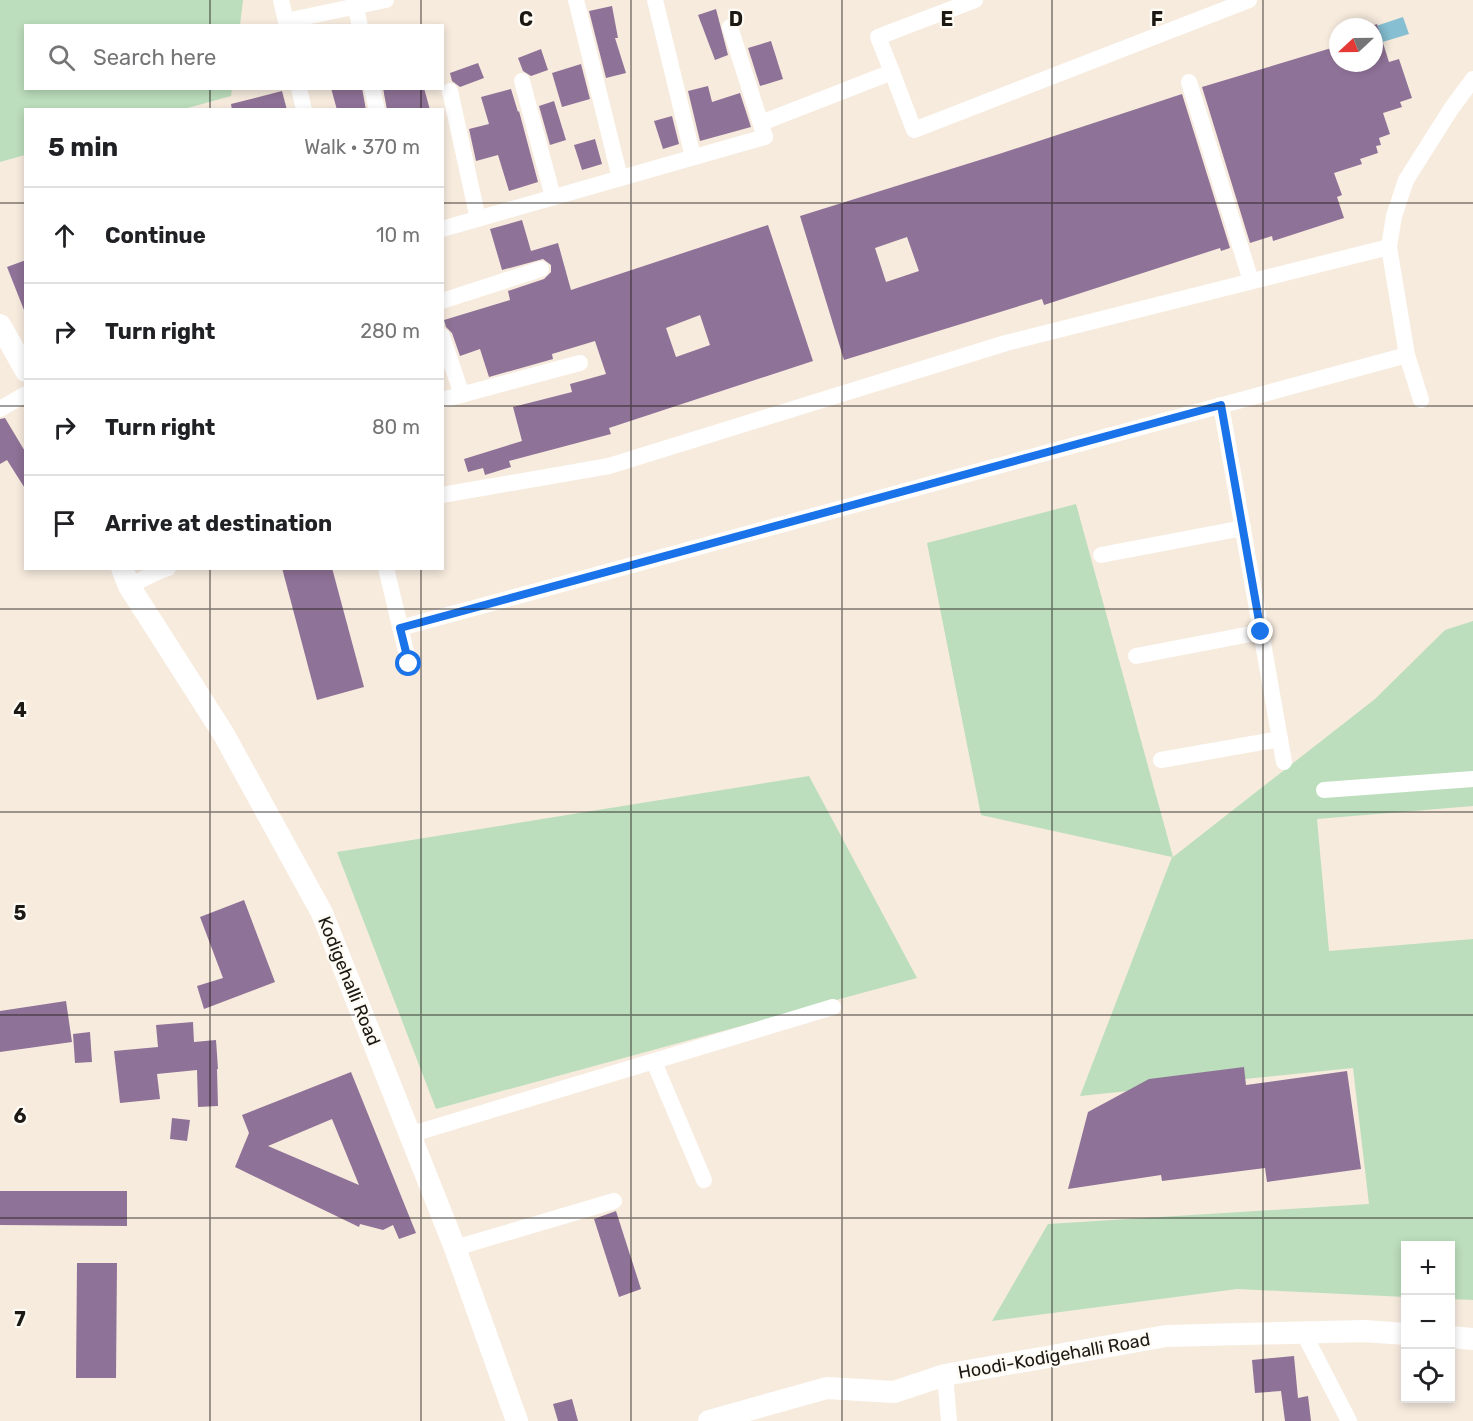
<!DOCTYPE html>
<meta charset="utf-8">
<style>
:root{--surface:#fff;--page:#f2f2f2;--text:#202124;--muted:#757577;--line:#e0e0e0}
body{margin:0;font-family:Rubik,sans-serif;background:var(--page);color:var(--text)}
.controls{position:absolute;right:18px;bottom:18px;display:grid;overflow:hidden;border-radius:0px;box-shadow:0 3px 9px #0003}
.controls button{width:54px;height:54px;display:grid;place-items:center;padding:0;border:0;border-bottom:2px solid var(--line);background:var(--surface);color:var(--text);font:30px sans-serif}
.compass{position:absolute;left:1329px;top:18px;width:54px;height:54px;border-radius:50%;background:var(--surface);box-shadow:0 3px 9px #0003;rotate:248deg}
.stop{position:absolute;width:18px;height:18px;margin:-14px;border:4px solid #1a73e8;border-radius:50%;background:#fff}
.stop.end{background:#1a73e8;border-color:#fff;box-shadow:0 2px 6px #0008}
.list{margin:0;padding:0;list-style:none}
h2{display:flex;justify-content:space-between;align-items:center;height:78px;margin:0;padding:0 24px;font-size:26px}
h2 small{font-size:20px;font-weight:400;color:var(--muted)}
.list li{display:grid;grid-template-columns:39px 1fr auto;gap:18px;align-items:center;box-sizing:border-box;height:96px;padding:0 24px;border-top:2px solid var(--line)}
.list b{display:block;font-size:22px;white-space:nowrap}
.list em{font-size:20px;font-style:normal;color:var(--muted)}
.icon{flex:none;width:33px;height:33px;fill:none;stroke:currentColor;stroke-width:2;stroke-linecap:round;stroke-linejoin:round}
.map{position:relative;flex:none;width:1473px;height:1421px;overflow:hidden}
.search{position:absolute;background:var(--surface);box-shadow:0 3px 9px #0003;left:24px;top:24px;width:420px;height:66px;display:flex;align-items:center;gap:15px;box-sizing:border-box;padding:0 21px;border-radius:0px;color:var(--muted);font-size:22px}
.panel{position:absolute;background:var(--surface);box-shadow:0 3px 9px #0003;left:24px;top:108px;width:420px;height:462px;border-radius:0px}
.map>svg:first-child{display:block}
.green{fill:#bcdebc}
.water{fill:#85bfd1}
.building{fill:#8f7297;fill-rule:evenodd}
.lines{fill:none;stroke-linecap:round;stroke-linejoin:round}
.street{stroke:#fff;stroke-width:16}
.secondary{stroke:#fff;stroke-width:22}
.route{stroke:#1a73e8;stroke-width:8}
.grid{fill:none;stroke:#1c1814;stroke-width:1.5;stroke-opacity:0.55}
.labels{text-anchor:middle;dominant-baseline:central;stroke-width:4.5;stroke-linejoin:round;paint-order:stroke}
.street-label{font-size:18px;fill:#1c1814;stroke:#fefaf4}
.grid-label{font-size:20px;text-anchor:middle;font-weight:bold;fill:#1c1814;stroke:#fefaf4;stroke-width:4.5;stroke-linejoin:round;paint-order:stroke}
</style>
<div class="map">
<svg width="1473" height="1421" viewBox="0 0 1473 1421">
<rect width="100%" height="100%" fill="#f7ebde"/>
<g class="green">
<polygon points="0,0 243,0 240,25 26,26 26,88 232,89 231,96 184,109 26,110 25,155 0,162"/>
<polygon points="1076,504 1173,857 1375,699 1445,630 1473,621 1473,806 1317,819 1329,951 1473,939 1473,1300 1451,1299 1450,1246 1406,1246 1405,1297 1237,1289 992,1321 1048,1224 1369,1204 1353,1068 1080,1096 1172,857 981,815 927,543"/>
<polygon points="809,776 917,978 436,1109 337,852"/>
</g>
<polygon class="water" points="1403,17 1409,34 1376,44 1373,27"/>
<g class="building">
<polygon points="612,6 618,38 615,38 626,73 606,78 589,11"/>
<polygon points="716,9 728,55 715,60 698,15"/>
<polygon points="1377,24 1389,62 1399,59 1412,98 1400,102 1402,107 1383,113 1390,134 1379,138 1381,145 1376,146 1378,153 1360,159 1362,164 1334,173 1342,195 1337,197 1344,218 1273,241 1272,236 1250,243 1202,87 1338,46 1338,63 1374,63 1374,25"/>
<polygon points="771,41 783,79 760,86 748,48"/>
<polygon points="541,49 548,70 531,76 523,71 518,58"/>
<polygon points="478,63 484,78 460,87 452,81 450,73"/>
<polygon points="581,64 590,99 562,107 552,73"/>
<polygon points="708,86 712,102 740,93 751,127 700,141 688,91"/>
<polygon points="331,88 362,88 366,110 337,110"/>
<polygon points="383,88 424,88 430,110 387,110"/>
<polygon points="511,89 518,112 519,111 538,182 509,191 498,155 476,161 469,129 489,124 481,97"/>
<polygon points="282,91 287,110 232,110 231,104"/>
<path d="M1182 94 1230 248 1221 251 1220 248 1044 305 1042 299 844 360 800 216 999 154ZM907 237 919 271 886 282 875 248Z"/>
<polygon points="554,101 566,140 550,145 539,106"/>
<polygon points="672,116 679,144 663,149 654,121"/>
<polygon points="595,139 602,164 582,170 574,145"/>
<path d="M522 220 531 251 558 243 571 290 768 225 813 361 609 428 611 434 509 461 511 467 485 475 483 468 468 472 464 459 522 441 513 407 572 392 570 384 606 374 595 341 552 354 553 359 489 377 480 349 460 356 452 333 446 327 444 320 510 300 508 291 544 279 551 272V265L543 259 502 270 490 229ZM700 315 710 345 676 357 666 328Z"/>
<polygon points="26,260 26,310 24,310 7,267"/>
<polygon points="5,418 26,453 26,490 7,460 0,464 0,419"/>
<polygon points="282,568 332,568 364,687 317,700"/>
<polygon points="244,900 275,982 204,1009 197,986 223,978 200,917"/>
<polygon points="66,1001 72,1042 0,1052 0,1011"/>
<polygon points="193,1022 194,1042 216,1040 218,1069 217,1069 218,1106 198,1107 197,1070 157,1074 160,1099 120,1103 114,1051 158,1047 156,1025"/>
<polygon points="90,1032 92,1062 75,1063 73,1034"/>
<polygon points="1244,1067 1246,1085 1347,1071 1361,1169 1267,1182 1265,1168 1162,1181 1161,1175 1068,1189 1088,1112 1149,1079"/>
<path d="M351 1072 416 1233 399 1239 393 1225 383 1230 360 1224 359 1227 235 1167 249 1133 242 1115ZM332 1119 359 1185 268 1146Z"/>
<polygon points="172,1118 190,1120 187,1141 170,1139"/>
<polygon points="0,1191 127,1191 127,1226 0,1225"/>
<polygon points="616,1211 641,1289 619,1297 594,1219"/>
<polygon points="77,1263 117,1263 116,1378 76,1378"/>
<polygon points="1294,1356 1298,1398 1308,1396 1311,1421 1285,1421 1281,1391 1255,1393 1252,1360"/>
<polygon points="572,1399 578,1421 558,1421 553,1404"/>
</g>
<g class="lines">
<g class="street">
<polyline points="281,0 287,26"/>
<polyline points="354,0 360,26"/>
<polyline points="576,0 620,178"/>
<polyline points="655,0 693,157"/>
<polyline points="286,21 386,0"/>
<polyline points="892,72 914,130 1249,0"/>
<polyline points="522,81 553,197"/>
<polyline points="1189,82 1251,281"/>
<polyline points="299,88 304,110"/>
<polyline points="372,88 377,110"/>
<polyline points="450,91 478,219"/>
<polyline points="761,123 892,72 878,37 975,0"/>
<polyline points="442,229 765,137 730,27"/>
<polyline points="1389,247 1407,355 1421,400"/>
<polyline points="442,301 541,269"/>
<polyline points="442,336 462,395"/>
<polyline points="442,400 580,363"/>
<polyline points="1221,405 1284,762"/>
<polyline points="0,409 26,394"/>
<polyline points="442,495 609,466 1006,343 1389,247 1394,216 1406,180 1451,109 1473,79"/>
<polyline points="1101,555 1243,528"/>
<polyline points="386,568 409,664"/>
<polyline points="129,586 155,573 168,568"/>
<polyline points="400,628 1407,355"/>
<polyline points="1136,656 1261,632"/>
<polyline points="1161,760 1280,739"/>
<polyline points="1324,790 1473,779"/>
<polyline points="654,1062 704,1180"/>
<polyline points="409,1135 833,1007"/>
<polyline points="455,1248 614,1201"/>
<polyline points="1303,1332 1349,1421"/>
<polyline points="945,1375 949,1421"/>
</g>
<g class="secondary">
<polyline points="0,325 26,371"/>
<polyline points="122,568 129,586 223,733 322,913 455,1248 517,1421"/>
<polyline points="1450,1337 1473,1339"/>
<polyline points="709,1421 827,1388 894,1392 945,1375 1166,1336 1364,1331 1406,1334"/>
</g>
</g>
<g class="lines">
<polyline class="route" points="409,664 400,628 1221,405 1261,632"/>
</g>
<path class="grid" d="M210 0V26M421 0V26M631 0V1421M842 0V1421M1052 0V1421M1263 0V1421M210 88V110M421 88V110M0 203H26M442 203H1473M0 406H26M442 406H1473M210 568V1421M421 568V1421M0 609H1473M0 812H1473M0 1015H1473M0 1218H1473"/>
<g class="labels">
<g class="street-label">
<text transform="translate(349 981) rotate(68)">Kodigehalli Road</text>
<text transform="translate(1054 1356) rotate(-10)">Hoodi-Kodigehalli Road</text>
</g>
</g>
<g class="grid-label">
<text x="526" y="26">C</text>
<text x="736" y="26">D</text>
<text x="947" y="26">E</text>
<text x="1157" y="26">F</text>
<text x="20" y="717">4</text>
<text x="20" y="920">5</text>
<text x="20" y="1123">6</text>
<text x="20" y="1326">7</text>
</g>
</svg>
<div class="controls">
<button>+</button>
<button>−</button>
<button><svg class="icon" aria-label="locate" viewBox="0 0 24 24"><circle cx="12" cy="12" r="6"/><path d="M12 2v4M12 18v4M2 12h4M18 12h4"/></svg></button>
</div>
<svg class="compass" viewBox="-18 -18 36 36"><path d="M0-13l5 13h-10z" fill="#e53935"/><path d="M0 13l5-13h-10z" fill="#757577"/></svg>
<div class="stop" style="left:409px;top:664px"></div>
<div class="stop end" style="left:1261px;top:632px"></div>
<div class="search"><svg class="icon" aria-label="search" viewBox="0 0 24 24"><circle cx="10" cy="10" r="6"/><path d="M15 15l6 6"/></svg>Search here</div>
<section class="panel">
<h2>5 min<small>Walk · 370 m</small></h2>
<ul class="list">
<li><svg class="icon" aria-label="ahead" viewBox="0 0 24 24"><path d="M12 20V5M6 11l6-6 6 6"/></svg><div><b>Continue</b></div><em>10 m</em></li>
<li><svg class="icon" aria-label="right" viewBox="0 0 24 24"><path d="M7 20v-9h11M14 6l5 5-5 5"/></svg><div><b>Turn right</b></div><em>280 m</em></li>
<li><svg class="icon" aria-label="right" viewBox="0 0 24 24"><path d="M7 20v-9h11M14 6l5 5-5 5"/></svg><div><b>Turn right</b></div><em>80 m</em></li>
<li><svg class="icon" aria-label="arrive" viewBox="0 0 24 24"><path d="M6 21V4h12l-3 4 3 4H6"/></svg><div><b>Arrive at destination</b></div></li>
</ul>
</section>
</div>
